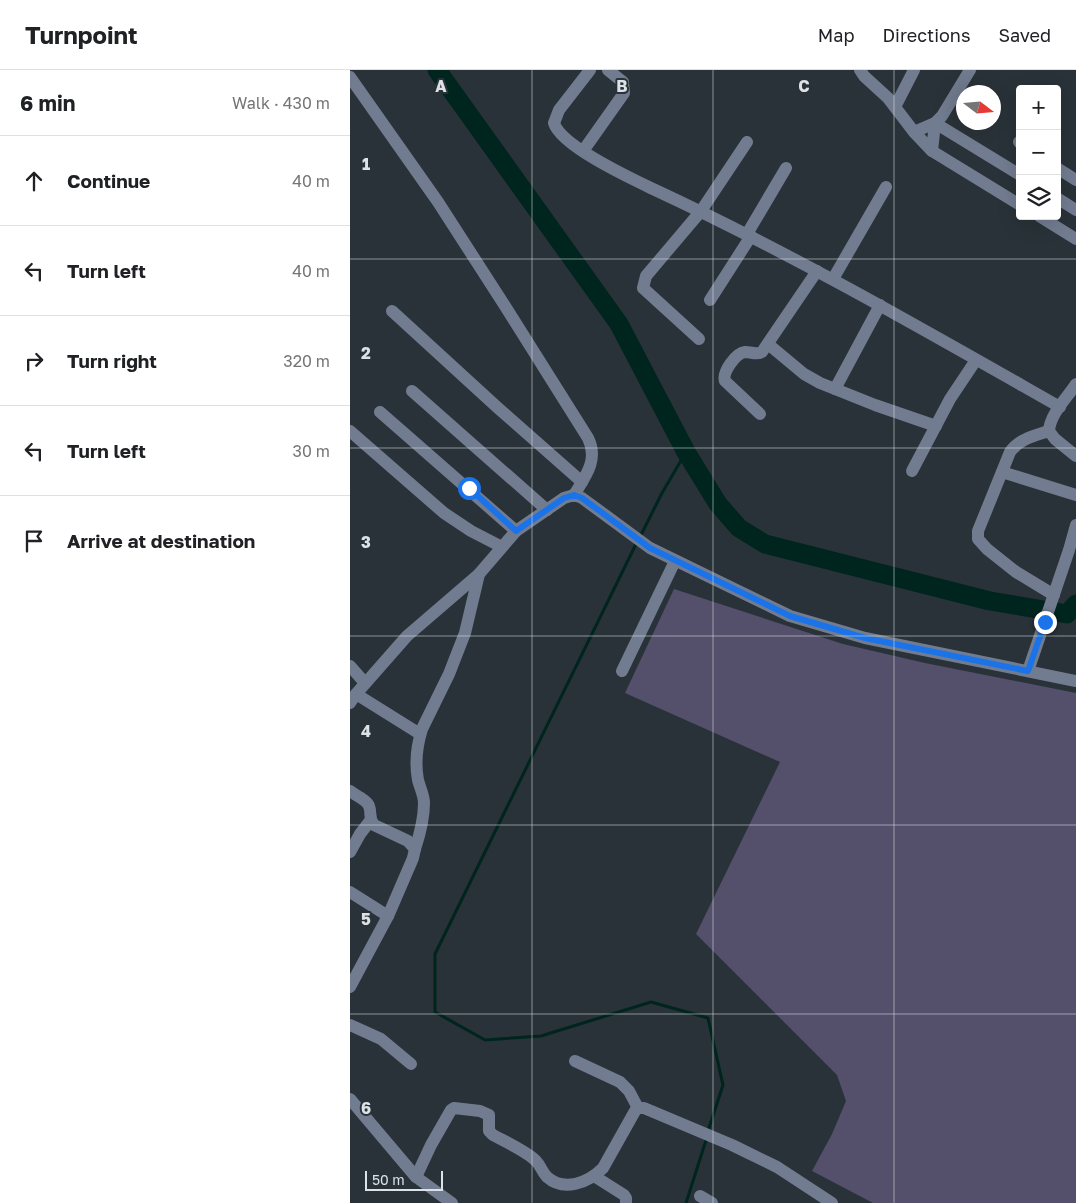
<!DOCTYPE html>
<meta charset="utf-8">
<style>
:root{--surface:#fff;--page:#f6f6f6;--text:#202124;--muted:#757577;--line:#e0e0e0}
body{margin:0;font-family:"Golos Text",sans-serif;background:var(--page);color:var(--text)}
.controls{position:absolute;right:15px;top:15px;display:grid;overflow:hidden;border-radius:5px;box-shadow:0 5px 20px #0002}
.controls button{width:45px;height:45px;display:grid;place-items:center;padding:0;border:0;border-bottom:1px solid var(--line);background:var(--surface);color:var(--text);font:25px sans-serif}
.compass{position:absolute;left:606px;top:15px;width:45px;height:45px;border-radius:50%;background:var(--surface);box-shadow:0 5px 20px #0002;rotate:106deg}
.scale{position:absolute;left:15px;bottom:12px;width:78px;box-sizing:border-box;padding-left:5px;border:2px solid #dce2e6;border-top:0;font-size:14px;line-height:18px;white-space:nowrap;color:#dce2e6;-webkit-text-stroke:4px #293238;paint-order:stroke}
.stop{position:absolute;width:15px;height:15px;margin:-11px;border:4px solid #1a73e8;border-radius:50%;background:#fff}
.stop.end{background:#1a73e8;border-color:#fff;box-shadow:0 1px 5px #0008}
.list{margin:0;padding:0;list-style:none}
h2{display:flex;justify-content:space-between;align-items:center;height:65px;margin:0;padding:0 20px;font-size:21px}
h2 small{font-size:16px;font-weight:400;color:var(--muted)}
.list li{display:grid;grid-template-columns:32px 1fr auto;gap:15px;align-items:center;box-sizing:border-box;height:90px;padding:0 20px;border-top:1px solid var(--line)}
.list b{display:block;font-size:19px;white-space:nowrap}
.list em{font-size:16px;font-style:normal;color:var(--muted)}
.icon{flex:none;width:28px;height:28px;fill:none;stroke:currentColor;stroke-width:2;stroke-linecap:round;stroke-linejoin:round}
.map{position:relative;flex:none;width:726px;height:1133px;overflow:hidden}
header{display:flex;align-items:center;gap:30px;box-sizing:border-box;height:70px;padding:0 25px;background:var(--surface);border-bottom:1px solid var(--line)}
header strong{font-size:24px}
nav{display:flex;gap:28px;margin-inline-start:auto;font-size:18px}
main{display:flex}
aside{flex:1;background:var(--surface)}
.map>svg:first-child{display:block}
.green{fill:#544f6b}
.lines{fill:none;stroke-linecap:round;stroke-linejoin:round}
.stream{stroke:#00241e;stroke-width:3}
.river{stroke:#00241e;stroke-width:19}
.minor{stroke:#727c90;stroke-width:12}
.route{stroke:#1a73e8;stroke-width:6}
.grid{fill:none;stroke:#dce2e6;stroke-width:1;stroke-opacity:0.55}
.grid-label{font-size:16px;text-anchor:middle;font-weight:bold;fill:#dce2e6;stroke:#293238;stroke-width:4;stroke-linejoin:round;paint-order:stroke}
</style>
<header>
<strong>Turnpoint</strong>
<nav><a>Map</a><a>Directions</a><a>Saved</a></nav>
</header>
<main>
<aside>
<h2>6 min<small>Walk · 430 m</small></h2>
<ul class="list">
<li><svg class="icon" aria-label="ahead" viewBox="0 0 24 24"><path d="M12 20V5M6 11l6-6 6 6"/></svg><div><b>Continue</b></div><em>40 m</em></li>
<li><svg class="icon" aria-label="left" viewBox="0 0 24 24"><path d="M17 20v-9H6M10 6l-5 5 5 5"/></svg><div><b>Turn left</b></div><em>40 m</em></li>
<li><svg class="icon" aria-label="right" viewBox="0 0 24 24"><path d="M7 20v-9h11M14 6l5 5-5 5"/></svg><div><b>Turn right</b></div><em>320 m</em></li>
<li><svg class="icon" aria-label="left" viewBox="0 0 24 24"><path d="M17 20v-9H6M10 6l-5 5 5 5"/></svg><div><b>Turn left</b></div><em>30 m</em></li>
<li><svg class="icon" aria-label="arrive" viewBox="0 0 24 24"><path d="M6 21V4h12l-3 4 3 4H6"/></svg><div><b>Arrive at destination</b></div></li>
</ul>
</aside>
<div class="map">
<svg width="726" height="1133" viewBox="0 0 726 1133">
<rect width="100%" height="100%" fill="#293238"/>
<polygon class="green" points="324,519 493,574 575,593 726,623 726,1133 523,1133 462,1101 482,1064 496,1031 487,1005 346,864 430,692 275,623"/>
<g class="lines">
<g class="stream">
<polyline points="290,467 312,423 336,382"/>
<polyline points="287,472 85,884 85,942 135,970 191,966 301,932 358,948 373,1015 358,1061"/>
<polyline points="336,1133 357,1067"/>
</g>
<polyline class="river" points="87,0 269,254 336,382 368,434 389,458 415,474 640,531 717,544 726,534"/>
<g class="minor">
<path d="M240 0 209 40 204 53C211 76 280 108 303 119 443 184 576 261 710 337"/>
<polyline points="510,0 514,6 538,28 564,62 582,81 670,135"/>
<path d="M0 7 88 132 155 236 238 368C249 390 235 407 224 425"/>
<polyline points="545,37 564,0"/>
<polyline points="564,62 585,53 592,46 620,0"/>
<polyline points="669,72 670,73"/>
<polyline points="233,81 274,23 273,12 258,0"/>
<polyline points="582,81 585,53 670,105"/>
<polyline points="707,98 726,110"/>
<polyline points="707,128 726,140"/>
<polyline points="689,146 726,169"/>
<polyline points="397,164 436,98"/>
<polyline points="483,209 536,117"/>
<polyline points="360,230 401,166"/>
<polyline points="42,241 148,338 232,412"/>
<polyline points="349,269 293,218 296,206 351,141 397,72"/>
<polyline points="418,274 454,304 470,313 525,335 586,356"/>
<path d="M726 314C717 328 700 344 699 361L705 369 726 386"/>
<polyline points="485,319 530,235"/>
<polyline points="62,321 197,440"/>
<polyline points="30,342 166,461"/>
<path d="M410 344 375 311C372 302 386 283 395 282 402 282 406 285 412 282L467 201"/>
<polyline points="0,361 94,443 121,461 152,477"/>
<path d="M699 361C684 366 669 369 660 382L628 461V469L637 479 666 502 704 525"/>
<polyline points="562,401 600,329 626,290"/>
<polyline points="652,402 726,425"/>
<polyline points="0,596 15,613"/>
<polyline points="272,601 325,491"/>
<polyline points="678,601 719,480 726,455"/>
<polyline points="6,624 70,664"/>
<polyline points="0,633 6,624 57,566 129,504 166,461 214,428 224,425 232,428 300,478 440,546 515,568 726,611"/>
<path d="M0 721C5 725 17 730 19 736 22 743 18 748 24 755L58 771 65 779 63 788 38 846 0 917"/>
<path d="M65 779C70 764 74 749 74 733 74 725 70 718 68 710 65 694 67 675 72 659L99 604 115 563 129 504"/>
<polyline points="0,782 10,764 20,751"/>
<polyline points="0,822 38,846"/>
<polyline points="0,955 31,969 61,994"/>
<polyline points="225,991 270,1012 279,1021 288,1038"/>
<polyline points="0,1029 66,1107 102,1133"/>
<polyline points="244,1106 274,1125 276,1128 276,1133"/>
<path d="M66 1107 81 1075 101 1040 104 1038 130 1041 139 1045V1061L143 1065C154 1071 178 1082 186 1091 191 1096 192 1102 197 1107 214 1122 238 1113 253 1098L285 1041 288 1038H294L382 1075 427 1097 482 1133"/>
<polyline points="350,1126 362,1133"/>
</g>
</g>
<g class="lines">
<polyline class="route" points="119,418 166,461 214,428 224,425 232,428 300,478 440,546 515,568 678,601 695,552"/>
</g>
<path class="grid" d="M182 0V1133M363 0V1133M544 0V1133M0 189H726M0 378H726M0 566H726M0 755H726M0 944H726"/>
<g class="grid-label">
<text x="91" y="22">A</text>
<text x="272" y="22">B</text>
<text x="454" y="22">C</text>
<text x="16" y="100">1</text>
<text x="16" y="289">2</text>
<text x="16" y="478">3</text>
<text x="16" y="667">4</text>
<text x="16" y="855">5</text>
<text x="16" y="1044">6</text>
</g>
</svg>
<div class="controls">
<button>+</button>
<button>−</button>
<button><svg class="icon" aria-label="layers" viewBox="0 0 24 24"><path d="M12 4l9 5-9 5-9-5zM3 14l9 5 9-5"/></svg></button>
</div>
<svg class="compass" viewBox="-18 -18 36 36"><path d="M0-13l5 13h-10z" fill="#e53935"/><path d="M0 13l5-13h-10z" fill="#757577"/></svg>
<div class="scale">50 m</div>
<div class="stop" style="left:119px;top:418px"></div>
<div class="stop end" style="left:695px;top:552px"></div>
</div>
</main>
